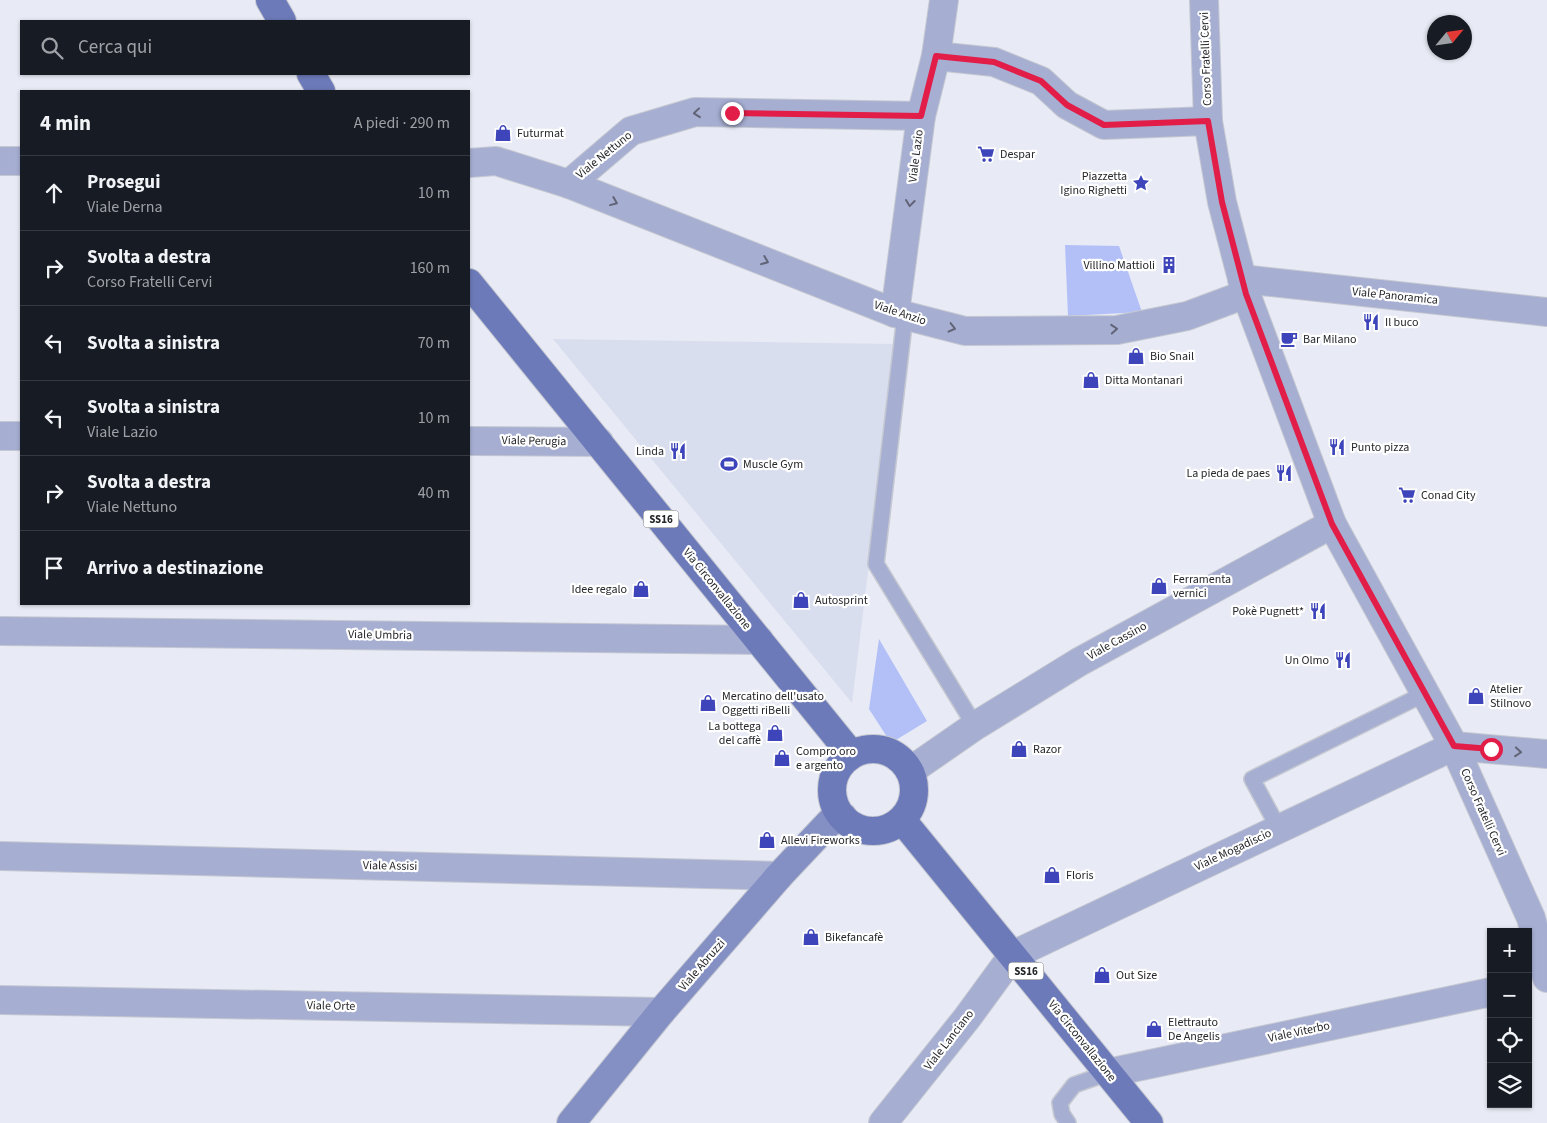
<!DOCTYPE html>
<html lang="it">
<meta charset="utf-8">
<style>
:root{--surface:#171b24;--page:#20242c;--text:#f1f3f6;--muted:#9ea1a6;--line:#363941}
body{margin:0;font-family:"Source Sans 3",sans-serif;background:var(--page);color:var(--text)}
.controls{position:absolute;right:15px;bottom:15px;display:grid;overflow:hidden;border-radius:0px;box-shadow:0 1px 4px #0004}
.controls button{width:45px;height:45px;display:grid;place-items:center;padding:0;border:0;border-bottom:1px solid var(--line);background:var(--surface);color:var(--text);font:25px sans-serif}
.compass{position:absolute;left:1427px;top:15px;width:45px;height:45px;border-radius:50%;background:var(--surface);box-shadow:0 1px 4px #0004;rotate:61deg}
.stop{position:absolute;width:15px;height:15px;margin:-11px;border:4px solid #e11d48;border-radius:50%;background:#fff}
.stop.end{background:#e11d48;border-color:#fff;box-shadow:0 1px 5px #0008}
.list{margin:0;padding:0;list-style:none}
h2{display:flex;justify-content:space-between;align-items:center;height:65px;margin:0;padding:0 20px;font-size:21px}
h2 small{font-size:16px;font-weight:400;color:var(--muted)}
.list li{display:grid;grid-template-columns:32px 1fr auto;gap:15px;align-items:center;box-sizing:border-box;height:75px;padding:0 20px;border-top:1px solid var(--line)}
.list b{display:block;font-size:19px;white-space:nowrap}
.list p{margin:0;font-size:16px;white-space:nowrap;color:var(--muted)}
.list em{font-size:16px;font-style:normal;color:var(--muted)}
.icon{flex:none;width:28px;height:28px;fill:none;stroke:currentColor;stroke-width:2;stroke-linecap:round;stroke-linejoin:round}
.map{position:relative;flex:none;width:1547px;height:1123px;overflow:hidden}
.search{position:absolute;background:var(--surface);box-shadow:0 1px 4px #0004;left:20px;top:20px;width:450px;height:55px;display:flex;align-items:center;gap:12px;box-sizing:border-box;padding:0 18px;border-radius:0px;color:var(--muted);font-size:19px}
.panel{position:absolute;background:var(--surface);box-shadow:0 1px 4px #0004;left:20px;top:90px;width:450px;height:515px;border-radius:0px}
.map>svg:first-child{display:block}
.built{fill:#d9deef}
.green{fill:#b3c0f8}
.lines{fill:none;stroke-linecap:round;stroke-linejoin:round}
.lane-casing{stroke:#c5c8d1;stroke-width:18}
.street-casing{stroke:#c5c8d1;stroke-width:30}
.secondary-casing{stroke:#c5c8d1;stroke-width:30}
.primary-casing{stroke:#c5c8d1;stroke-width:30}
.lane{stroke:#a6aed2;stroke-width:15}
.street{stroke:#a6aed2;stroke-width:28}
.secondary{stroke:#8490c4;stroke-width:28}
.primary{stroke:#6d7ab9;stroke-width:28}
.oneway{stroke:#606476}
.route{stroke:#e11d48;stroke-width:6}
.labels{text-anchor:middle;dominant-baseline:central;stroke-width:4.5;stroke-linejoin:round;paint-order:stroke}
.shield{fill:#fff;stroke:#67686b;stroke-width:1}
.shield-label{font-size:11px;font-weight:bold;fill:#26272b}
.street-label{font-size:12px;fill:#26272b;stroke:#fff}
.poi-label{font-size:12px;fill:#26272b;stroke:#fff;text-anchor:start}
</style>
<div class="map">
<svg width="1547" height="1123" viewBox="0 0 1547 1123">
<rect width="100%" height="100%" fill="#e8ebf5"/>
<polygon class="built" points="553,339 896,344 852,703"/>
<g class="green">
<polygon points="1065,245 1119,246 1142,312 1068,316"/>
<polygon points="879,639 927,721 891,743 869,709"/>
</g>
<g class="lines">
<g class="lane-casing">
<g id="lane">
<polyline points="905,316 876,564 975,726"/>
<polyline points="1279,829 1252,779 1424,694"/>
<polyline points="1068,1123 1062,1114 1060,1103 1074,1085 1108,1073"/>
</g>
</g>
<g class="street-casing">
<g id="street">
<polyline points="1204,0 1208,121 1222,202 1246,294 1332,524 1454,746 1531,918 1547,978"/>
<polyline points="936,56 994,62 1041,81 1067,105 1104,125 1208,121"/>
<polyline points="0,161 21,161"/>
<polyline points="469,163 496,161 569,184 895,313 965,331 1117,330 1187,316 1246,294"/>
<polyline points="569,184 631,131 695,112 921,116"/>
<polyline points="1242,279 1547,312"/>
<polyline points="895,313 921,116 936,56 944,0"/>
<polyline points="0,436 21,436"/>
<polyline points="469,441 599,442"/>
<polyline points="0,631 759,640"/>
<polyline points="910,771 975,726 1079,662 1332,524"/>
<polyline points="0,856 779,876"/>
<polyline points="0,1000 661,1012"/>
<polyline points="1108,1073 1491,992"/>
<polyline points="883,1123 967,1018 1013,955 1454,746 1547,754"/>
</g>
</g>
<g class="secondary-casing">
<polyline id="secondary" points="571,1123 661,1012 779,876 830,822 843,817"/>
</g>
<g class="primary-casing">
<g id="primary">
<polyline points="270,0 282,21"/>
<polyline points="311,74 321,91"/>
<polyline points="469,283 847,749 850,756"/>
<circle cx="873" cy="790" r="41"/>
<polyline points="902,820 1149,1123"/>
</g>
</g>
<use href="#lane" class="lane"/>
<use href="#street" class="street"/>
<use href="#secondary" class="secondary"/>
<use href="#primary" class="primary"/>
</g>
<defs><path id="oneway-chevron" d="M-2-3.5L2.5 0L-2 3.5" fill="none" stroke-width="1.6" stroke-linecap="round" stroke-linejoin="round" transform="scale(1.25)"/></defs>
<g class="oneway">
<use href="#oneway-chevron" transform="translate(697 113) rotate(174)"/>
<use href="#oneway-chevron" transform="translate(614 202) rotate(22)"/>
<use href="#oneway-chevron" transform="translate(910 203) rotate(97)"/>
<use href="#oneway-chevron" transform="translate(765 261) rotate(22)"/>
<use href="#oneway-chevron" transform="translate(952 328) rotate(14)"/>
<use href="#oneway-chevron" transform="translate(1114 329) rotate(-4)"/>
<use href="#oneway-chevron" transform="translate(1518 752) rotate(5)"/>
</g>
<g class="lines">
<polyline class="route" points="732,113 921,116 936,56 994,62 1041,81 1067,105 1104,125 1208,121 1222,202 1246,294 1332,524 1454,746 1491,749"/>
</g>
<defs>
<g id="shop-bare" transform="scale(1.35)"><path d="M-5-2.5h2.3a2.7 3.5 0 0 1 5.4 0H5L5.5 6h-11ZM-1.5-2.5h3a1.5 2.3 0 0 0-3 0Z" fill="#3e45ba" stroke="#fff" stroke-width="2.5" paint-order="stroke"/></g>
<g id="supermarket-bare" transform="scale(1.35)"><path d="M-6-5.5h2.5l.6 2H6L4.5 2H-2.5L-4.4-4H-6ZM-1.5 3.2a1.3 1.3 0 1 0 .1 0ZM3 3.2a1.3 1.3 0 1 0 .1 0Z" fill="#3e45ba" stroke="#fff" stroke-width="2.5" paint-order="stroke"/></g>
<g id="sight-bare" transform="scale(1.35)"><path d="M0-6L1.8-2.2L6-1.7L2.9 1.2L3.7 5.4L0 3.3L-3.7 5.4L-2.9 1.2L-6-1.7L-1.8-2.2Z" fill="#3e45ba" stroke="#fff" stroke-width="2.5" paint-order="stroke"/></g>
<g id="building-bare" transform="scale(1.35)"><path d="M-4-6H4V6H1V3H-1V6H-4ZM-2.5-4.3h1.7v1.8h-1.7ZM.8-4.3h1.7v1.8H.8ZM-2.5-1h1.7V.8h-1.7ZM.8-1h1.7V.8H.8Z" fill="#3e45ba" stroke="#fff" stroke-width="2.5" paint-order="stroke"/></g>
<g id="restaurant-bare" transform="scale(1.35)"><path d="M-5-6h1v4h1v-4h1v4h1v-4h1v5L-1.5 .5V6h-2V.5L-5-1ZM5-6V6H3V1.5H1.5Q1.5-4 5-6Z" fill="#3e45ba" stroke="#fff" stroke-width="2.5" paint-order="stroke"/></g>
<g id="cafe-bare" transform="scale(1.35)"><path d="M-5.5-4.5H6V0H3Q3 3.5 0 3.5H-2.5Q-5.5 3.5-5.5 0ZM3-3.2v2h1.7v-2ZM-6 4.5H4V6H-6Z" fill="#3e45ba" stroke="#fff" stroke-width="2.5" paint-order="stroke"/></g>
<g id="stadium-bare" transform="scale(1.35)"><path d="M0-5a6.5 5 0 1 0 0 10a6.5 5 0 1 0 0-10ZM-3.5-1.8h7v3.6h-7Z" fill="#3e45ba" stroke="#fff" stroke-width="2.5" paint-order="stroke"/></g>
</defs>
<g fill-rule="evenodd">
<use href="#shop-bare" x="503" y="133"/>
<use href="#supermarket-bare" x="986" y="154"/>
<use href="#sight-bare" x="1141" y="183"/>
<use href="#building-bare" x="1169" y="265"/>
<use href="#restaurant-bare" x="1371" y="322"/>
<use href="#cafe-bare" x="1289" y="339"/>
<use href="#shop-bare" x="1136" y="356"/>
<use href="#shop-bare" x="1091" y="380"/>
<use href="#restaurant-bare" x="1337" y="447"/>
<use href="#restaurant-bare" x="678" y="451"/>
<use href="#stadium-bare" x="729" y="464"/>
<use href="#restaurant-bare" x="1284" y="473"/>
<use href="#supermarket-bare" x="1407" y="495"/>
<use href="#shop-bare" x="1159" y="586"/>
<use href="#shop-bare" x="641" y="589"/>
<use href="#shop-bare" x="801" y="600"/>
<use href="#restaurant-bare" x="1318" y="611"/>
<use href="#restaurant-bare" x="1343" y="660"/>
<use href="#shop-bare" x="1476" y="696"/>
<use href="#shop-bare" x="708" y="703"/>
<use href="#shop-bare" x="775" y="733"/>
<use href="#shop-bare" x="1019" y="749"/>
<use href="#shop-bare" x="782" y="758"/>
<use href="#shop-bare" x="767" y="840"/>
<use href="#shop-bare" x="1052" y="875"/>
<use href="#shop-bare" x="811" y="937"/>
<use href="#shop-bare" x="1102" y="975"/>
<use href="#shop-bare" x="1154" y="1029"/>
</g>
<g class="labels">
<g class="shield">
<rect x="643.5" y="510.5" width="35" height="17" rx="4"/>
<rect x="1008.5" y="962.5" width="35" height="17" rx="4"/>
</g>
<g class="shield-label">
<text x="661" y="519">SS16</text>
<text x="1026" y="971">SS16</text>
</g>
<g class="street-label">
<text transform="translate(1206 59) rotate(-92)">Corso Fratelli Cervi</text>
<text transform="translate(604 155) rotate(-39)">Viale Nettuno</text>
<text transform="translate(916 156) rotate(-83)">Viale Lazio</text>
<text transform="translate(1395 296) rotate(6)">Viale Panoramica</text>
<text transform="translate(900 313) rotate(18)">Viale Anzio</text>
<text transform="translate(534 441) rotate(1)">Viale Perugia</text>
<text transform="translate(717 589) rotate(51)">Via Circonvallazione</text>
<text transform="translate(380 635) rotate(1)">Viale Umbria</text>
<text transform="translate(1117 641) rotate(-29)">Viale Cassino</text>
<text transform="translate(1483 812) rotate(66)">Corso Fratelli Cervi</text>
<text transform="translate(1233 850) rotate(-25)">Viale Mogadiscio</text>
<text transform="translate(390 866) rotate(1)">Viale Assisi</text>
<text transform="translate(702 965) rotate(-49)">Viale Abruzzi</text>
<text transform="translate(331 1006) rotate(1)">Viale Orte</text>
<text transform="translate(1299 1032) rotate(-12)">Viale Viterbo</text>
<text transform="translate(949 1040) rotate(-52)">Viale Lanciano</text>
<text transform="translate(1082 1041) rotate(51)">Via Circonvallazione</text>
</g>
<g class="poi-label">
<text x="517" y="133">Futurmat</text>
<text x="1000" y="154">Despar</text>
<text x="1127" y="176" text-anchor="end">Piazzetta<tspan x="1127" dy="14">Igino Righetti</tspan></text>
<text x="1155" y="265" text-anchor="end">Villino Mattioli</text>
<text x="1385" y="322">Il buco</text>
<text x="1303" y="339">Bar Milano</text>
<text x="1150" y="356">Bio Snail</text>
<text x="1105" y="380">Ditta Montanari</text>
<text x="1351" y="447">Punto pizza</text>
<text x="664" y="451" text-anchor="end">Linda</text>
<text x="743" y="464">Muscle Gym</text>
<text x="1270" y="473" text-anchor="end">La pieda de paes</text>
<text x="1421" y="495">Conad City</text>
<text x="1173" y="579">Ferramenta<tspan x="1173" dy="14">vernici</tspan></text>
<text x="627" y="589" text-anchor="end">Idee regalo</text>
<text x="815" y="600">Autosprint</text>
<text x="1304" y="611" text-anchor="end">Pokè Pugnett*</text>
<text x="1329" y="660" text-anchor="end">Un Olmo</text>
<text x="1490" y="689">Atelier<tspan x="1490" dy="14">Stilnovo</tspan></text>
<text x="722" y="696">Mercatino dell'usato<tspan x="722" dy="14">Oggetti riBelli</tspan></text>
<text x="761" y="726" text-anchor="end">La bottega<tspan x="761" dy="14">del caffè</tspan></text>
<text x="1033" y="749">Razor</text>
<text x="796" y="751">Compro oro<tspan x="796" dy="14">e argento</tspan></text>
<text x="781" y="840">Allevi Fireworks</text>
<text x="1066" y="875">Floris</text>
<text x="825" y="937">Bikefancafè</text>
<text x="1116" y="975">Out Size</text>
<text x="1168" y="1022">Elettrauto<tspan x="1168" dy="14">De Angelis</tspan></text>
</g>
</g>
</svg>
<div class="controls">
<button>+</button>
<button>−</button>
<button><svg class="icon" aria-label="locate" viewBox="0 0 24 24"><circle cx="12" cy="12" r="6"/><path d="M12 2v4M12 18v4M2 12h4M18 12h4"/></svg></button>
<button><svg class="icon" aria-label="layers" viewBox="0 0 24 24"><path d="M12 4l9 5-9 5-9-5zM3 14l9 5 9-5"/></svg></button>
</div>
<svg class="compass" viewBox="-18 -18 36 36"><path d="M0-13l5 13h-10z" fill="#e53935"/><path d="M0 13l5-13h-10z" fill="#9ea1a6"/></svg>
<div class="stop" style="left:1491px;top:749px"></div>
<div class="stop end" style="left:732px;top:113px"></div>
<div class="search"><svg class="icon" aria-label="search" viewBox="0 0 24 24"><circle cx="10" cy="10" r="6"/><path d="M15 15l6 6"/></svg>Cerca qui</div>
<section class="panel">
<h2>4 min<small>A piedi · 290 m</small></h2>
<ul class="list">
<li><svg class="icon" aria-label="ahead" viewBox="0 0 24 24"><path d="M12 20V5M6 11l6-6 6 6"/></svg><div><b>Prosegui</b><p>Viale Derna</p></div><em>10 m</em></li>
<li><svg class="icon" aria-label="right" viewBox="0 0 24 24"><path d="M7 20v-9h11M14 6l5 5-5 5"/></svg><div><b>Svolta a destra</b><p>Corso Fratelli Cervi</p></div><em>160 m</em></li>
<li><svg class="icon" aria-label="left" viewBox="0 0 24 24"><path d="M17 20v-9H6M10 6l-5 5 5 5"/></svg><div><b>Svolta a sinistra</b></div><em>70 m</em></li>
<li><svg class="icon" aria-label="left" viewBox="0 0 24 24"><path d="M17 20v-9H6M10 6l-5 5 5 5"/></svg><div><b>Svolta a sinistra</b><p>Viale Lazio</p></div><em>10 m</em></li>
<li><svg class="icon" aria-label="right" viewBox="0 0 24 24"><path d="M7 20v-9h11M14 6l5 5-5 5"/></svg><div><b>Svolta a destra</b><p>Viale Nettuno</p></div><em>40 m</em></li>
<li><svg class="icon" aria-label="arrive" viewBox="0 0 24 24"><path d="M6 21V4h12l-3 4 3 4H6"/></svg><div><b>Arrivo a destinazione</b></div></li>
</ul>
</section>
</div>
